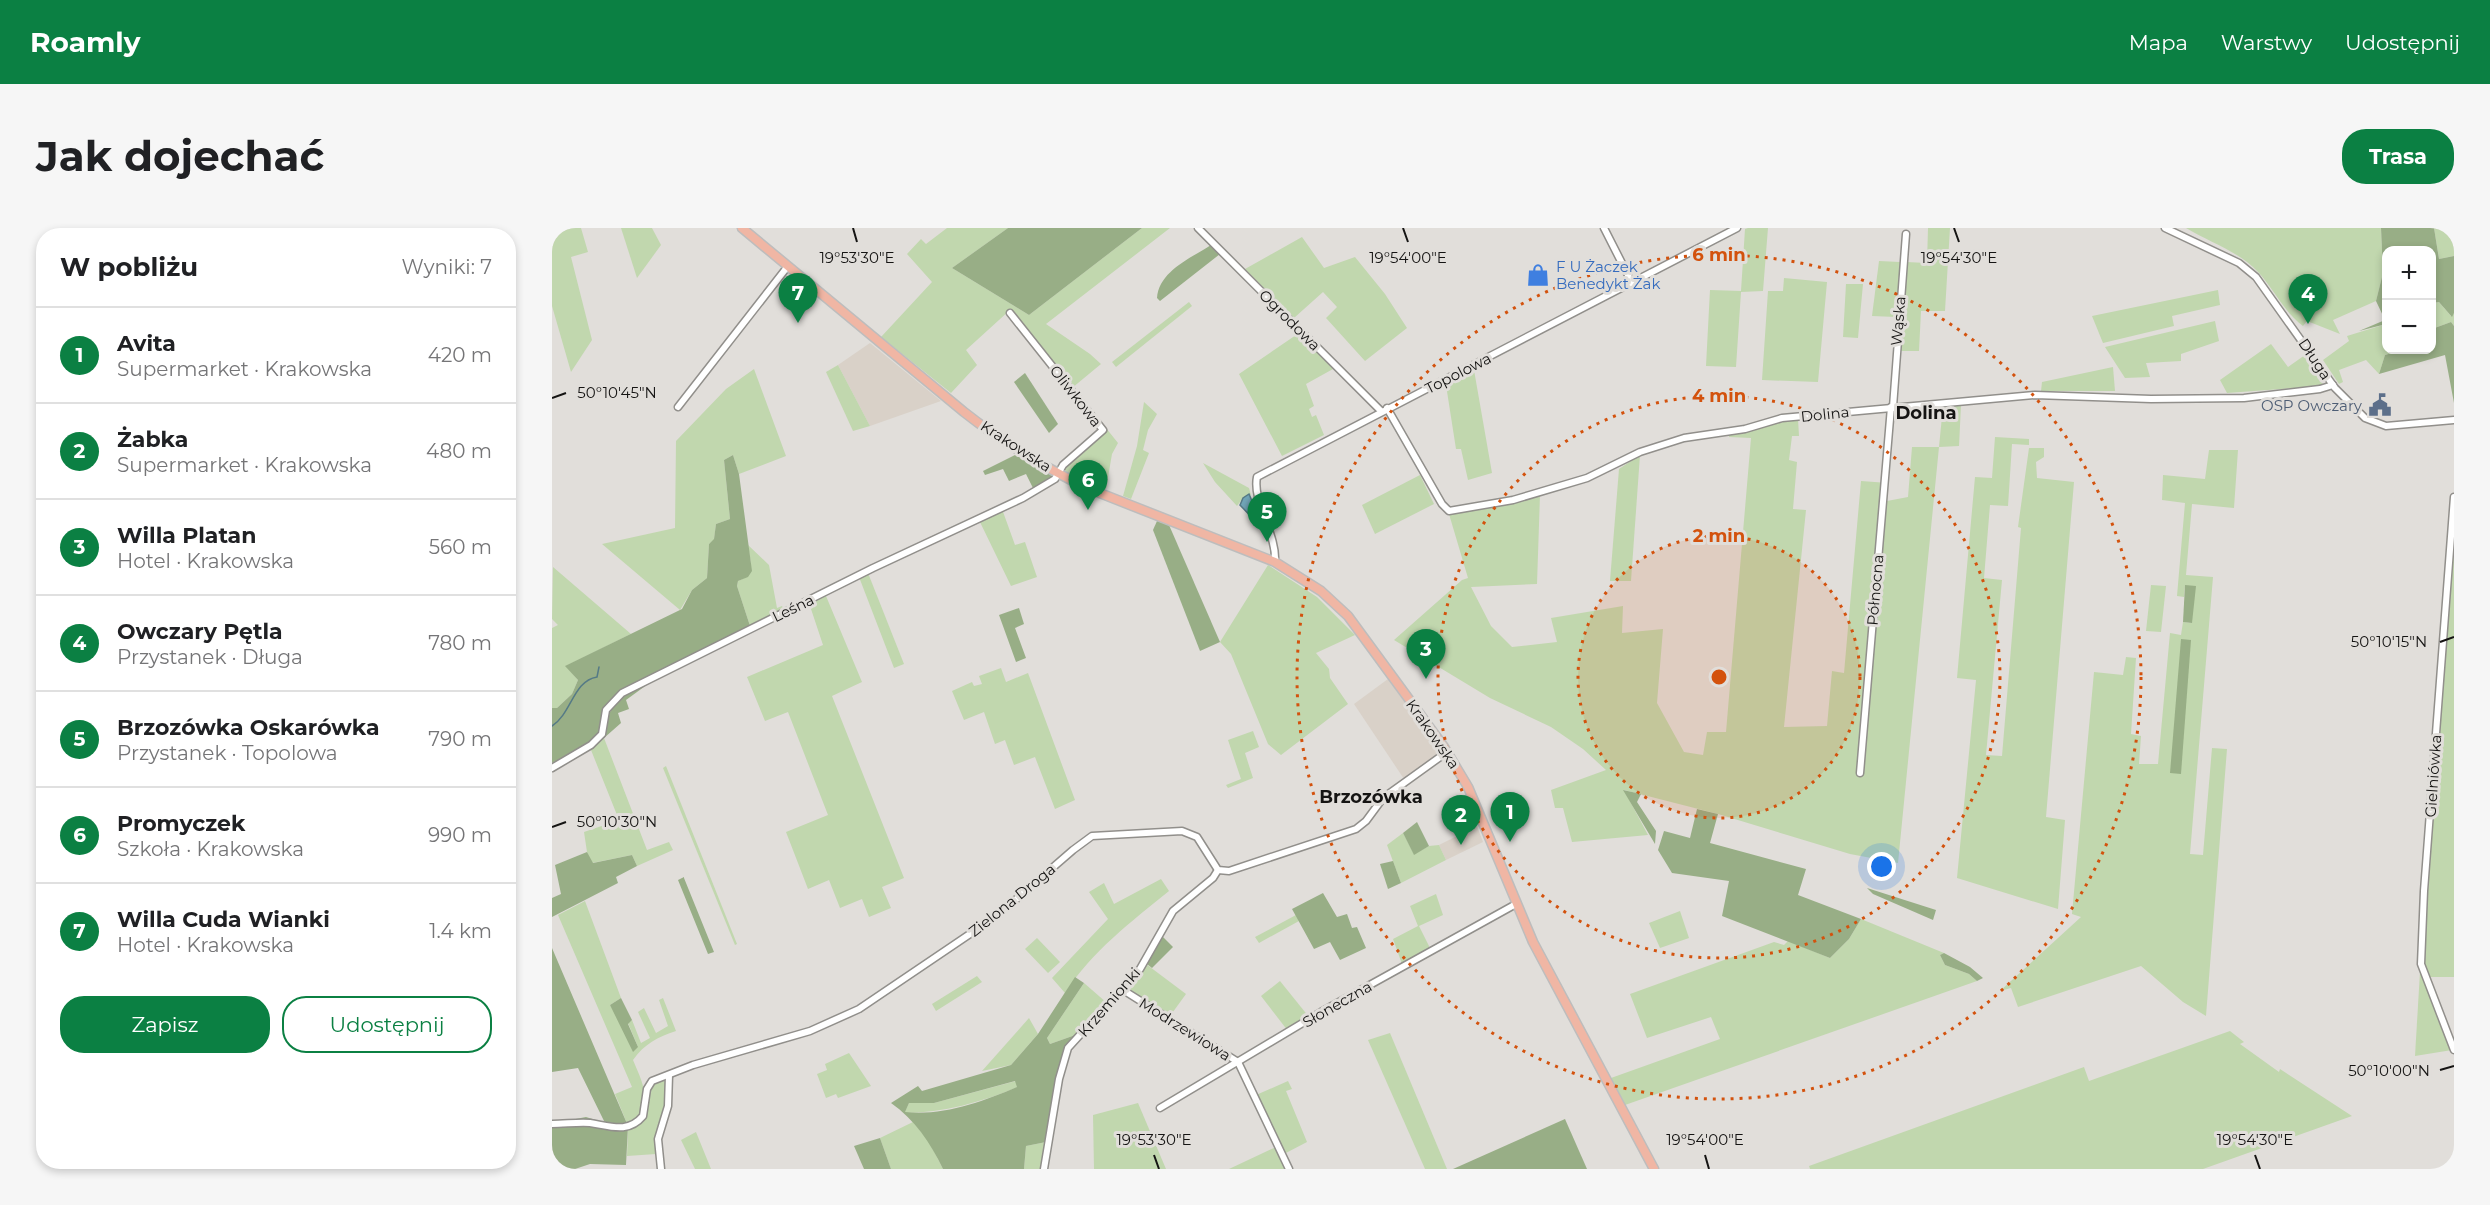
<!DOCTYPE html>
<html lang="pl">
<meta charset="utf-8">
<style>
:root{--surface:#fff;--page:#f6f6f6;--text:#202124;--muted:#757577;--line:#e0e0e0;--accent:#0b8043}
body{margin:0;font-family:Montserrat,sans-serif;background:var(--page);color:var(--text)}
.controls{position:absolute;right:18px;top:18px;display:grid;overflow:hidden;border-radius:12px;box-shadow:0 3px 9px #0003}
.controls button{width:54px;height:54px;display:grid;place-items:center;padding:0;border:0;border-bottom:2px solid var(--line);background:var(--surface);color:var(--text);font:30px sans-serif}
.you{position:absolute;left:1330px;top:639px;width:21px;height:21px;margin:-15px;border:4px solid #fff;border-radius:50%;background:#1a73e8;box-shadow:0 0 0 9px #1a73e833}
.badge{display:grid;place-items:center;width:39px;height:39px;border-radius:50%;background:var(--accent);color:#fff;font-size:20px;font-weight:700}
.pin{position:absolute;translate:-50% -50px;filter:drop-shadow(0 2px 3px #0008)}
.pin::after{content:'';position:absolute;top:32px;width:21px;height:18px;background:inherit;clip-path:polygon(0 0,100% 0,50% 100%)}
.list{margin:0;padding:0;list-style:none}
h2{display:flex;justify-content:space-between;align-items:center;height:78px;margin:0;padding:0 24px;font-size:26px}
h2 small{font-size:20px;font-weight:400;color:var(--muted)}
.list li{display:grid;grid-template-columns:39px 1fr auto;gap:18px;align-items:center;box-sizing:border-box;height:96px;padding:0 24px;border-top:2px solid var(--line)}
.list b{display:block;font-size:22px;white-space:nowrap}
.list p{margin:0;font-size:20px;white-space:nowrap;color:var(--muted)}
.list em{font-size:20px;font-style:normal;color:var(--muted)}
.actions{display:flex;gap:12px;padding:18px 24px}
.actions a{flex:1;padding:14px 0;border:2px solid var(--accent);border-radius:24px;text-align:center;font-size:21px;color:var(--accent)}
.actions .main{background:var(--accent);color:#fff}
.map{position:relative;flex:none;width:1902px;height:941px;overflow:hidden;border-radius:24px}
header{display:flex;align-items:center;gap:36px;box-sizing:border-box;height:84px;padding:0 30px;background:var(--accent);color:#fff}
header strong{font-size:28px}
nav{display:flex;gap:33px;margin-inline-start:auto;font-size:21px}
.intro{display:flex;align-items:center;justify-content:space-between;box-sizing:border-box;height:144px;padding:0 36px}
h1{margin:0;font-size:42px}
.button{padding:15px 27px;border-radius:24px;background:var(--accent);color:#fff;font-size:21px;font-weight:700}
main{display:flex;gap:36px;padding:0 36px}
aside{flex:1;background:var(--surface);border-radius:24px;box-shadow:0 3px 9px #0003}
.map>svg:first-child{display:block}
.built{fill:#d9d1c8}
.green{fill:#c1d7ae}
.forest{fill:#98ae86;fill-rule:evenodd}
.water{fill:#71a5b7;stroke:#557a86;stroke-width:1.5}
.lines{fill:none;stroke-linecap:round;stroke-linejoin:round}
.stream{stroke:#557a86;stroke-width:1.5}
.minor-casing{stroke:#918f8b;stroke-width:9}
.major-casing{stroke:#bdbdbd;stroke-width:11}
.minor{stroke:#fff;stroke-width:6}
.major{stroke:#f0b6a4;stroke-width:8}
.ticks{fill:none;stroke:#151413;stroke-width:2}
.ring{fill:none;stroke:#d3520d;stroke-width:3;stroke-dasharray:3 6}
.labels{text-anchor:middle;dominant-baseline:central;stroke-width:6;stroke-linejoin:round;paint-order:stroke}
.shop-label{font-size:15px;fill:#366cbe;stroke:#e1deda;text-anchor:start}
.street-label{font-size:15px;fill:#151413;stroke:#e1deda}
.service-label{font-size:15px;fill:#4e5e75;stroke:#e1deda;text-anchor:end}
.quarter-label{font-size:18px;font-weight:bold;fill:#151413;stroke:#e1deda}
.ticks-label{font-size:15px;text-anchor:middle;fill:#151413;stroke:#e1deda;stroke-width:6;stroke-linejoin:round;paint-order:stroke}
.centre{fill:#d3520d;stroke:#e1deda;stroke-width:3}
.ring-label{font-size:18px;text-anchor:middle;font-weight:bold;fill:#d3520d;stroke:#e1deda;stroke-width:6;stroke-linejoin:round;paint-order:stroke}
</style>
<header>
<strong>Roamly</strong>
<nav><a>Mapa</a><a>Warstwy</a><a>Udostępnij</a></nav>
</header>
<div class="intro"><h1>Jak dojechać</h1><a class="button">Trasa</a></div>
<main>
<aside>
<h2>W pobliżu<small>Wyniki: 7</small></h2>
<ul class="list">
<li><span class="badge">1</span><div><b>Avita</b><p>Supermarket · Krakowska</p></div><em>420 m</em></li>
<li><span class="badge">2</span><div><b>Żabka</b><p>Supermarket · Krakowska</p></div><em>480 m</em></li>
<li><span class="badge">3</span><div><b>Willa Platan</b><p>Hotel · Krakowska</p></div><em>560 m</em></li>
<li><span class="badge">4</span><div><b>Owczary Pętla</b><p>Przystanek · Długa</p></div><em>780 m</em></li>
<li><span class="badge">5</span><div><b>Brzozówka Oskarówka</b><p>Przystanek · Topolowa</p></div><em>790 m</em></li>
<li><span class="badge">6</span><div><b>Promyczek</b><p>Szkoła · Krakowska</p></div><em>990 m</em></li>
<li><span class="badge">7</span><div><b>Willa Cuda Wianki</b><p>Hotel · Krakowska</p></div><em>1.4 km</em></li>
</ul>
<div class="actions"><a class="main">Zapisz</a><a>Udostępnij</a></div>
</aside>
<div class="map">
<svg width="1902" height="941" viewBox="0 0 1902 941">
<rect width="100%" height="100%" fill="#e1deda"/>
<g class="built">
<polygon points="318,115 389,173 318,198 286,137"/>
<polygon points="836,451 888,524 852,551 802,476"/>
<polygon points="925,598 931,614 894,632 887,617"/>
</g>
<g class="green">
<polygon points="0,0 29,0 36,24 19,29 40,112 19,144 0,78"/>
<polygon points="69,0 100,0 109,17 85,50"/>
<polygon points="395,0 456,0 400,40 477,87 590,0 618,0 494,96 538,126 549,136 520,160 458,82 414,122 425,137 399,165 329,109 380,54 355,26 369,11 374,16"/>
<polygon points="1196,0 1216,0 1211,63 1189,64 1184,139 1154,138 1158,62 1189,63 1193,1"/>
<polygon points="1376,0 1398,0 1393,83 1369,83 1367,123 1346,123 1354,34 1375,35"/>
<path d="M1634 0H1829L1831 45 1824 73 1781 92 1788 106 1755 93 1751 98C1732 84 1722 61 1706 44 1688 24 1657 14 1634 0Z"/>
<polygon points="1882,0 1902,0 1902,28 1887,31"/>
<polygon points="750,9 772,40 803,29 833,66 855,100 813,133 774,90 785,79 771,64 742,90 693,41"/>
<polygon points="1327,33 1348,34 1344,89 1320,88"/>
<polygon points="1232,50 1275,54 1266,154 1210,152 1216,63 1231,63"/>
<polygon points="1294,56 1311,56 1306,110 1291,109"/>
<polygon points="1666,62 1668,77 1620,88 1622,98 1551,115 1540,88"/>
<polygon points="637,74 640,78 564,139 560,134"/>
<polygon points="1887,74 1899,88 1902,85 1902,98 1899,94 1880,101 1880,75"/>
<polygon points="1663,93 1667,113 1629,126 1629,133 1594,135 1598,149 1573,150 1553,119"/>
<polygon points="1834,96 1834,122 1851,122 1833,127 1827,146 1814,132 1787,142 1791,154 1787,156 1771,132 1797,113 1795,108"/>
<polygon points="747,105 781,141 754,156 762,178 757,181 760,189 764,187 772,207 730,228 687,146"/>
<polygon points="1719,116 1736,139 1753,127 1771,153 1770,158 1675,165 1668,152"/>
<polygon points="286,137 318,198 301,203 274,144"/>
<polygon points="1561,139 1563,163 1489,163 1490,154"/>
<polygon points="202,141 234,228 187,246 181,227 172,232 178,291 164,296 162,312 157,316 155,350 140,362 128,382 50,316 123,300 124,213 174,161"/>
<polygon points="922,142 940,245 916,252 909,221 904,221 894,157"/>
<polygon points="592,174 605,186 596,202 591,222 597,225 579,271 571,268 585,218"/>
<polygon points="1409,177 1407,218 1387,219 1346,635 1298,626 1166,586 1072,562 1096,607 1020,614 1011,580 1003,580 999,562 1054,542 1031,521 999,499 938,470 842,412 910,352 916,350 897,286 988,267 985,356 919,359 939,398 960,419 1005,414 999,390 1071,378 1070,405 1111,401 1105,475 1132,524 1151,527 1155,504 1174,504 1199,210 1177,209 1177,205 1246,191 1247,208 1240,208 1237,232 1245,234 1241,281 1254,282 1232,499 1275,498 1280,443 1292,445 1309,253 1336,255 1335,273 1356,269 1360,219 1387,219 1391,178"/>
<polygon points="554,200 566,215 560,226 554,261 514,244 512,240"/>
<polygon points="1443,209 1477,211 1477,217 1460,216 1456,278 1438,277 1432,350 1450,352 1434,527 1450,528 1469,300 1466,299 1477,220 1492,220 1492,229 1484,234 1485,250 1522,254 1494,589 1513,592 1506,681 1405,650 1424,452 1405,450 1423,249 1440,250"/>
<polygon points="1657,222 1686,222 1682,280 1640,276 1634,347 1661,349 1638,626 1651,627 1660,520 1675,521 1654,788 1631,774 1589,738 1466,779 1459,760 1448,763 1529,689 1520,686 1542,444 1571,447 1574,429 1584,430 1579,506 1589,508 1587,536 1606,536 1618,405 1629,407 1631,394 1640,395 1633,357 1632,369 1625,368 1633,275 1610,272 1611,247 1653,251"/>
<polygon points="1088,227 1079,353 1058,353 1067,241"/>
<polygon points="651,235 697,260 699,267 691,270 685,278 663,254"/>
<polygon points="868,247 882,276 823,306 810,277"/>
<polygon points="450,281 463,317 473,314 485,349 459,358 427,292"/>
<polygon points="1902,293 1902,749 1878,749 1872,737 1874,671"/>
<path d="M196 317 217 337 225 380 230 378 232 382 198 398 185 358 186 353C205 345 198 335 196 317Z"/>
<polygon points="716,337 765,369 803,407 764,425 777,441 778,450 796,476 729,527 716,516 679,426 668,414"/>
<polygon points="1,339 79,406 14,438 26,452 20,466 5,480 0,480 0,400 6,397 0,391"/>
<polygon points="316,345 352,436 342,440 307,349"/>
<polygon points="1599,357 1614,358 1609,404 1594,403"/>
<polygon points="274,368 310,454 280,468 352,650 330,659 339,680 317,689 310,671 288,680 277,652 256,661 234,604 276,587 236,484 213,493 195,449 271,417 257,375"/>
<polygon points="449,440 454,454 476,445 523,572 503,581 483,529 462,537 453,512 443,516 432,484 412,492 400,463 420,454 422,458 430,456 427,448"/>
<polygon points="701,503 707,519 693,525 701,550 676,560 674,557 689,551 676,512"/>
<polygon points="52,510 95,622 117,614 121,622 85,638 80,627 40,635 35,624 32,604 67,592 39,522"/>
<polygon points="114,538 185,716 183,717 111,540"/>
<polygon points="851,605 862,626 877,618 887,617 894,632 849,655 835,617"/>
<path d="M609 651 617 663C579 694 540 723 513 765L500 750 556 691 537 664 552 655 562 676Z"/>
<polygon points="884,666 891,687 867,698 878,720 850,736 841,711 866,698 858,678"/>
<path d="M33 673 69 770 58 777 86 819 76 795 80 792 89 815 98 810 86 784 92 780 104 805 116 798 107 772 111 770 124 803C106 809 92 816 81 832 92 858 103 878 76 898L63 866 80 859 6 687Z"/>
<polygon points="1128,683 1137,710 1108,720 1097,695"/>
<polygon points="744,687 747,693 707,715 703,709"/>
<polygon points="1309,691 1392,725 1388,727 1393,737 1417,746 1425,753 1073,877 1059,850 1168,811 1159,789 1095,810 1078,766 1222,714 1232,717 1236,713 1278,730 1297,711"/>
<polygon points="485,710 508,734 496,745 473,721"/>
<polygon points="594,736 634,766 618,788 574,762"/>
<polygon points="1868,744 1900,822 1863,828"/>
<polygon points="425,748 430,754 384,783 380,776"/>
<polygon points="728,753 757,789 736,803 709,768"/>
<polygon points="532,755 555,775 529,805 498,816 495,810"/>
<polygon points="477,790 486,806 459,837 430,843"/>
<polygon points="1678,803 1692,814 1688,816 1727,844 1728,841 1800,888 1651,941 1258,941 1257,938 1532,839 1537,853"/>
<polygon points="838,805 895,941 873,941 816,812"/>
<polygon points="297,825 319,858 286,870 284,866 274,870 265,846 275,842 273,836"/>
<path d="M110 851 114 853C119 878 103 901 104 926L75 928 76 902C107 888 85 862 110 851Z"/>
<path d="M464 853 466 859C429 874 392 885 352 885L357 875H382Z"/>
<polygon points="736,853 740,861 734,863 755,914 732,926 704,867"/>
<polygon points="586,875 614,941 542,941 541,887"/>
<polygon points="361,894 377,913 391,941 339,941 328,910"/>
<polygon points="144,904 159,941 143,941 129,912"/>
<polygon points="494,914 489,941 472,941 474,918"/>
<polygon points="724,919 734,941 677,941"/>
</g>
<g class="forest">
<polygon points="456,0 590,0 477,87 400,40"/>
<polygon points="1829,0 1882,0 1887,31 1902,28 1902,85 1900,89 1887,74 1880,75 1880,22 1834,22 1834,96 1807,103 1833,92 1824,73 1831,45"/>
<path d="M659 17 668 26 608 73 605 70C607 43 639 30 659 17Z"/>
<polygon points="1899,94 1902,98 1902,175 1893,127 1827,146 1833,127 1851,122 1880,122 1880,101"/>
<polygon points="473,145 506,196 497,205 462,154"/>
<polygon points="465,226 502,249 481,260 474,246 457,253 451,241 433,247 431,243"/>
<path d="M181 227 187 246 200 343 196 349 186 353 185 358 198 398 67 464C50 484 56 482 48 503 42 518 14 528 0 535V480H5L20 466 26 452 13 438 130 381 140 362 155 350 157 316 162 311 164 296 178 291 172 232Z"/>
<polygon points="605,293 617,297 668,414 648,423 601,302"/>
<polygon points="1633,357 1644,358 1640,395 1631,394"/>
<polygon points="467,380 472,396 463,400 474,430 464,434 447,387"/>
<polygon points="1629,411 1639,412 1629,546 1618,545"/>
<path d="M98 452 96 456 74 472 77 481 66 485 69 495 52 510C58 472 64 469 98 452Z"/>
<polygon points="1071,562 1089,566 1085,574 1104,603 1103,616"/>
<polygon points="1145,581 1166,586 1158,615 1254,641 1246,667 1309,691 1297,711 1278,730 1170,688 1177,653 1120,645 1106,622 1112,603 1138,610"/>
<polygon points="865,594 877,618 862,627 851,605"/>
<polygon points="35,624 41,635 80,627 85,638 64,649 66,655 0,689 0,670 9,666 3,637"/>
<polygon points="841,633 849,655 836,661 828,636"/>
<polygon points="132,649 132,650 162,724 156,726 126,652"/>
<polygon points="1315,660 1384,682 1381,692 1321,666"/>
<polygon points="771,665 785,689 795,686 800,700 805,699 814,720 788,732 778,714 762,721 740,681"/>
<polygon points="610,708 621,719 600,740 595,736"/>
<polygon points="0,720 76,898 74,937 38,936 23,941 0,941 0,893 8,894 34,889 53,895 26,840 0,844"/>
<polygon points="1392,725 1418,739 1431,750 1425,753 1417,746 1393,737 1388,727"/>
<path d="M523 749 532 755 495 810 498 816 529 805 511 823 494 914 474 918 472 941H391C378 914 363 892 339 875L366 858 370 863 459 837 486 806ZM463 853 465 859C430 874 391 888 353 884L357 875H382Z"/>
<polygon points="69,770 80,792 76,796 86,819 81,824 58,777"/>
<polygon points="1013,891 1035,941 901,941"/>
<polygon points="328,910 339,941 312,941 302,918"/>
</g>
<polygon class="water" points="697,266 709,294 706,296 688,277 691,270"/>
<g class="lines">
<path class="stream" d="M0 498C20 485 21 453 45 449L47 439"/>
<g class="minor-casing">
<g id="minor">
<polyline points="646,0 829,183"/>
<polyline points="1052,0 1080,55"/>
<polyline points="1613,0 1687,35 1704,49 1783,160 1813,190 1834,198 1902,192"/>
<polyline points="126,179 236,38"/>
<polyline points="1341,179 1354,6"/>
<polyline points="835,180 890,276 897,283 961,272 1035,250 1088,224 1132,210 1193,201 1230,190 1483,167 1599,171 1692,170 1768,161 1781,157"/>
<polyline points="1902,269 1872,663 1869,736 1902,822"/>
<path d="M723 334C725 306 700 274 705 249L1185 0"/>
<polyline points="0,540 39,517 50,506 54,482 70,465 321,340 471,270 503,251 511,237 551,202 458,85"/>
<polyline points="1308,545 1339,179"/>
<polyline points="571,762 686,834 737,941"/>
<polyline points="608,880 769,784 964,676"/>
<path d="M0 896C13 896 26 894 38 895 58 898 76 906 91 888L95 861 100 853 141 837 258 803 307 781 446 687 521 622 540 608 630 603 645 609 666 642 677 643 804 601 814 593 831 570 895 524"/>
<polyline points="109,941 106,911 116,878 117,847"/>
<polyline points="492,941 507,851 516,820 588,741 621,683 661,650 666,642"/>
</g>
</g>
<g class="major-casing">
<path id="major" d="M190 0 412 184C450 214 492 239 535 260L723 334 769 363 796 388 892 519 916 559 981 714 1102 941"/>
</g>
<use href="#minor" class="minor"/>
<use href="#major" class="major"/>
</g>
<path class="ticks" d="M301 0 305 14M851 0 856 14M1402 0 1407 14M0 170 14 165M1888 414 1902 409M0 599 14 594M1888 842 1902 838M602 927 607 941M1153 927 1157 941M1703 927 1708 941"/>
<circle cx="1167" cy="449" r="141" fill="#d3520d" fill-opacity=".12"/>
<g class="ring">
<circle cx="1167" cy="449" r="141"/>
<circle cx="1167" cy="449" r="281"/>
<circle cx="1167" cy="449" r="422"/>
</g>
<defs>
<g id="shop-bare" transform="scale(1.8)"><path d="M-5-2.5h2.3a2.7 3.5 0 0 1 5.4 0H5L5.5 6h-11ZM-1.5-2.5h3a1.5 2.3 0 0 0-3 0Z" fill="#3f7fe0" stroke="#e1deda" stroke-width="2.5" paint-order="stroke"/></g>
<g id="civic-bare" transform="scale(1.8)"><path d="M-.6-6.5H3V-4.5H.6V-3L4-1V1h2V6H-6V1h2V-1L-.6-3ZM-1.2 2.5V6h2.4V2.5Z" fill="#5c6f8a" stroke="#e1deda" stroke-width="2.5" paint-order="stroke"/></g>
</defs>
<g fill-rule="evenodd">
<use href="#shop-bare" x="986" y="47"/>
<use href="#civic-bare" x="1828" y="177"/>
</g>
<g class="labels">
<g class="shop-label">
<text x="1004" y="38">F U Żaczek<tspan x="1004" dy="17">Benedykt Żak</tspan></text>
</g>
<g class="street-label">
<text transform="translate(738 92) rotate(45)">Ogrodowa</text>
<text transform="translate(1346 93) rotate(-85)">Wąska</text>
<text transform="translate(1763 131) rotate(56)">Długa</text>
<text transform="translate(906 145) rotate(-27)">Topolowa</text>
<text transform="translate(524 168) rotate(52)">Oliwkowa</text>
<text transform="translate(1273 186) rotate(-6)">Dolina</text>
<text transform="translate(464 218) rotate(33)">Krakowska</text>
<text transform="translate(1323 362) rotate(-85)">Północna</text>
<text transform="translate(241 380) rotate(-26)">Leśna</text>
<text transform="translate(881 506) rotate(55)">Krakowska</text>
<text transform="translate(1881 548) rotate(-86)">Gielniówka</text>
<text transform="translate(460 672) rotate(-39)">Zielona Droga</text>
<text transform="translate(557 774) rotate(-49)">Krzemionki</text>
<text transform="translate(785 776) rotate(-30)">Słoneczna</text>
<text transform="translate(633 801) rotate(32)">Modrzewiowa</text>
</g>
<g class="service-label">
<text x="1810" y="177">OSP Owczary</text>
</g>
<g class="quarter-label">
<text x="1374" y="185">Dolina</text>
<text x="819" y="569">Brzozówka</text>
</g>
</g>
<g class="ticks-label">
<text x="305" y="35">19°53'30"E</text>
<text x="856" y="35">19°54'00"E</text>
<text x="1407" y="35">19°54'30"E</text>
<text x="65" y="170">50°10'45"N</text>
<text x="1837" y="419">50°10'15"N</text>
<text x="65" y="599">50°10'30"N</text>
<text x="1837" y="848">50°10'00"N</text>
<text x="602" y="917">19°53'30"E</text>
<text x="1153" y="917">19°54'00"E</text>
<text x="1703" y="917">19°54'30"E</text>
</g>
<circle cx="1167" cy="449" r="9" class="centre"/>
<g class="ring-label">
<text x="1167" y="33">6 min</text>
<text x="1167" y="174">4 min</text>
<text x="1167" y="314">2 min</text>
</g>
</svg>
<div class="controls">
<button>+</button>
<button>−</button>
</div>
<div class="you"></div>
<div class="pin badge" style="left:958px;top:614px">1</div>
<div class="pin badge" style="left:909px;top:617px">2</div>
<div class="pin badge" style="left:874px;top:451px">3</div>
<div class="pin badge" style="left:1756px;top:96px">4</div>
<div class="pin badge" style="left:715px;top:314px">5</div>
<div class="pin badge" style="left:536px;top:282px">6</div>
<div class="pin badge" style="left:246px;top:95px">7</div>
</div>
</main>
